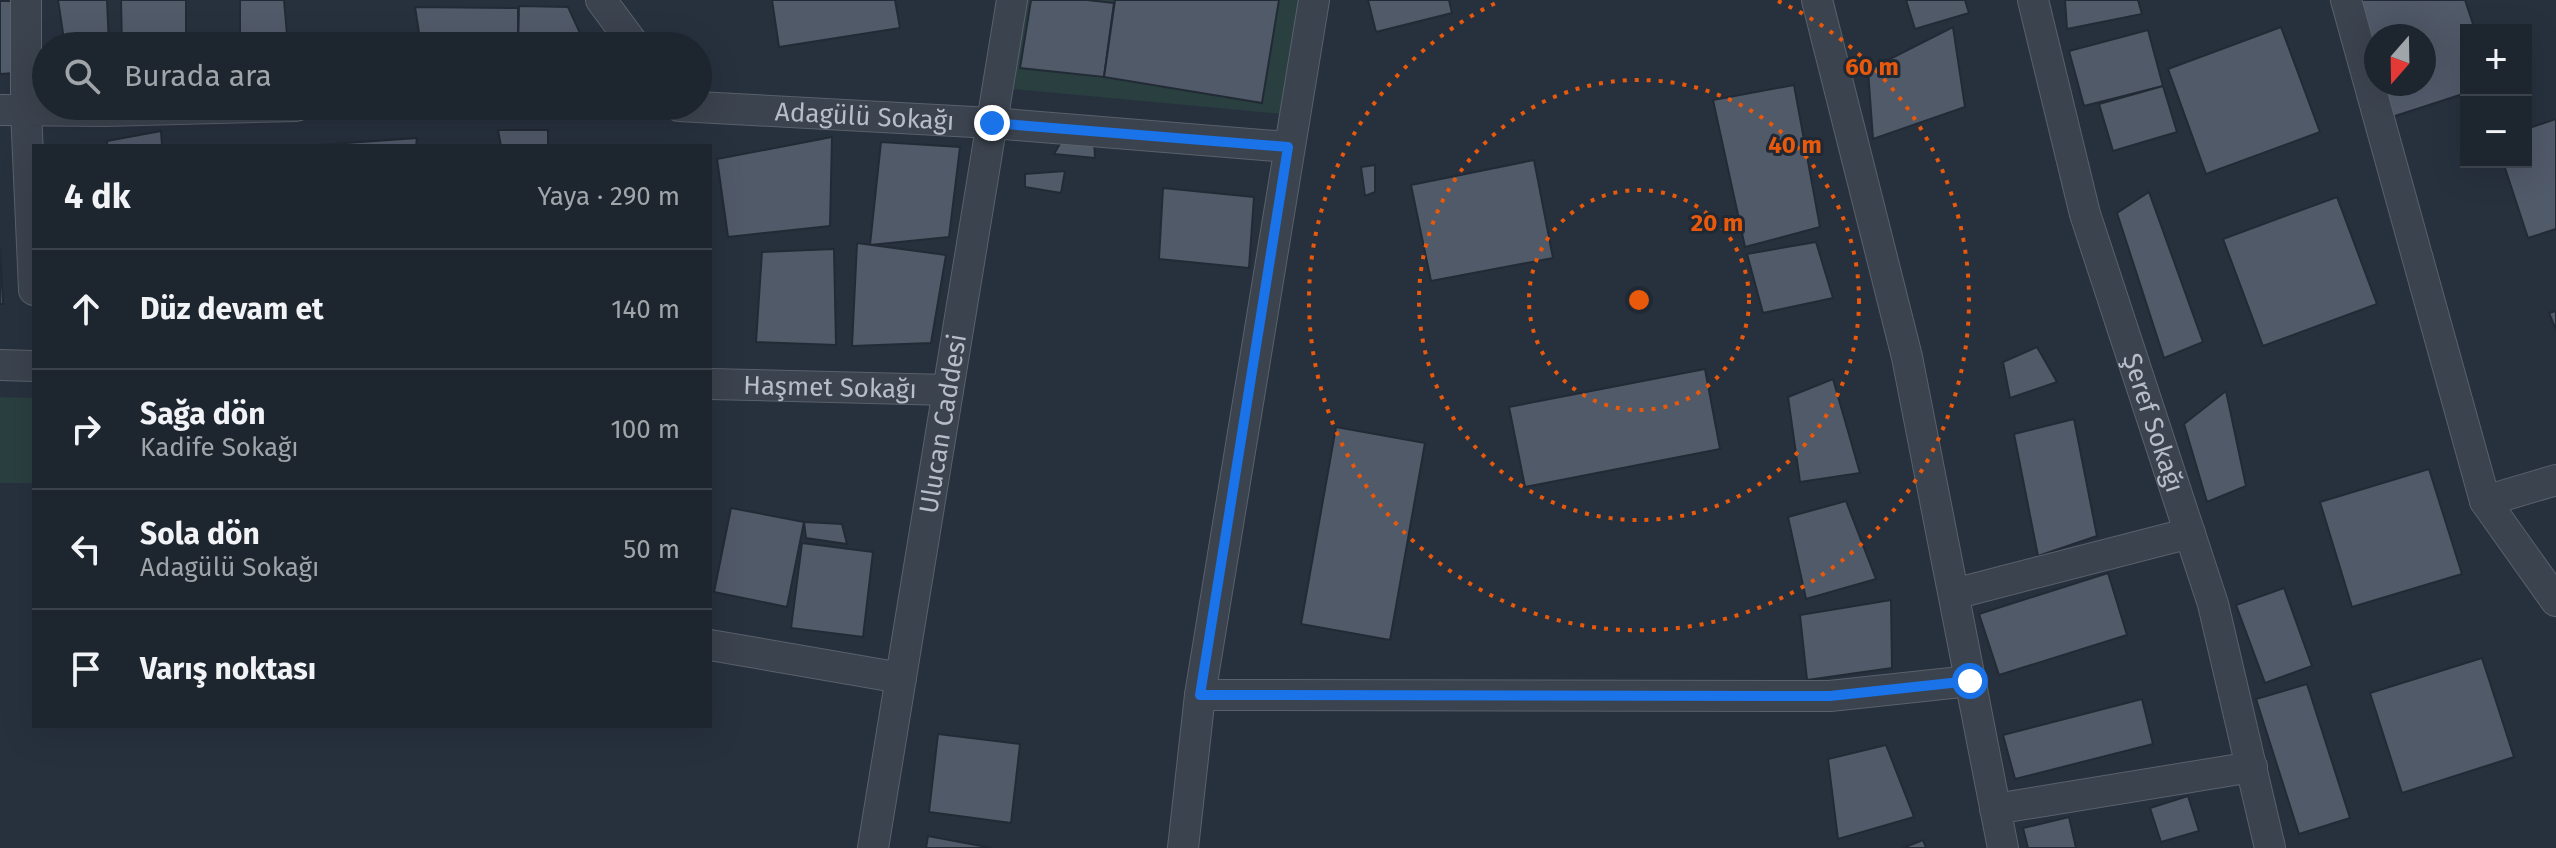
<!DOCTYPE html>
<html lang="tr">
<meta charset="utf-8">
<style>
:root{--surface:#1d252e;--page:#2a313a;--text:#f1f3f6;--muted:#a0a5aa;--line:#3b424a}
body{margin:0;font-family:"Fira Sans",sans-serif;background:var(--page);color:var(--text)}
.controls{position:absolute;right:24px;top:24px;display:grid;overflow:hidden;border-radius:0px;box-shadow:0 8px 32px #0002}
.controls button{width:72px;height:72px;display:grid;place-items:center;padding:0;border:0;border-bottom:2px solid var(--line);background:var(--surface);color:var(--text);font:40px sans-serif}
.compass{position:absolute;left:2364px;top:24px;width:72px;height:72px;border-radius:50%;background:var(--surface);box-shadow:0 8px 32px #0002;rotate:200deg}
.stop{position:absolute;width:24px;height:24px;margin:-18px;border:6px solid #1a73e8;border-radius:50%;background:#fff}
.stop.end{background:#1a73e8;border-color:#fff;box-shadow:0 2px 8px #0008}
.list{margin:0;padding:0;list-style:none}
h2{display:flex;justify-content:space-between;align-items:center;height:104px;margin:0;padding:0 32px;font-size:34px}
h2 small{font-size:26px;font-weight:400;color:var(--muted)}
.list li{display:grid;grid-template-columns:52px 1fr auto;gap:24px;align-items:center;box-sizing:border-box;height:120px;padding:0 32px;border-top:2px solid var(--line)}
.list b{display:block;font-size:30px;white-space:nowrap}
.list p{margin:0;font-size:26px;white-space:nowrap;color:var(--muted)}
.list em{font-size:26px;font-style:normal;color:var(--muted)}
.icon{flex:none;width:44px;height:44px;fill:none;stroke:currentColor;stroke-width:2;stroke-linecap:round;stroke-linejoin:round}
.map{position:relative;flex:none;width:2556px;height:848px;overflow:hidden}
.search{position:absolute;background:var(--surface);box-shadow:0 8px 32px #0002;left:32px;top:32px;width:680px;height:88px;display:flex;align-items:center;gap:20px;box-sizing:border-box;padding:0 28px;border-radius:44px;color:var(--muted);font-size:30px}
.panel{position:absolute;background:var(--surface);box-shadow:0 8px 32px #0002;left:32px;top:144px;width:680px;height:584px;border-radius:0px}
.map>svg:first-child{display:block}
.green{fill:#2a3f40}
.building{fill:#515a69;stroke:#222a35;stroke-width:2}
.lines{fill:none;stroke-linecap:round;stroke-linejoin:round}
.street-casing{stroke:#59616c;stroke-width:32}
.street{stroke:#3b434e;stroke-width:30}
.route{stroke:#1a73e8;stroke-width:10}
.ring{fill:none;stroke:#e8590c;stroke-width:4;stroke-dasharray:4 8}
.labels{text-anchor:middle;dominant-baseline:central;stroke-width:6;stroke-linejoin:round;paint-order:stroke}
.street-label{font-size:26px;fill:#b7bec9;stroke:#202833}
.centre{fill:#e8590c;stroke:#202833;stroke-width:4}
.ring-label{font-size:24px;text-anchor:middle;font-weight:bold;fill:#e8590c;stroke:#202833;stroke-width:6;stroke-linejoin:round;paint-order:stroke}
</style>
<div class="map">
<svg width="2556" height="848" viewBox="0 0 2556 848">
<rect width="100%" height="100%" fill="#27313e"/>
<g class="green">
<polygon points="1025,0 1301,0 1284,114 1014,89"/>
<polygon points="0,397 34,398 34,483 0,483"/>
</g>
<g class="building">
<polygon points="58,0 107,0 109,46 65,46"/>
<polygon points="121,0 186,0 186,46 122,46"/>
<polygon points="240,0 284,0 288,46 240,46"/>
<polygon points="772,0 895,0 900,28 779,47"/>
<polygon points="1031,0 1087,0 1114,3 1104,77 1020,68"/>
<polygon points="1115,0 1279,0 1262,103 1104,77"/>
<polygon points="1368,0 1449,0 1452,13 1376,32"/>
<polygon points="1906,0 1965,0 1969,13 1915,29"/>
<polygon points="2065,0 2138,0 2142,14 2067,29"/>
<polygon points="2357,0 2465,0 2475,30 2466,30 2466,93 2392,117 2381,84 2424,84 2424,36 2376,36 2376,68"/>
<polygon points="0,1 21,1 16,73 0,74"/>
<polygon points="519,6 568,7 586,46 518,46"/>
<polygon points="415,7 518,8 518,46 421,46"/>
<polygon points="1953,27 1965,107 1873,139 1868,70"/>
<polygon points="2281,27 2320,132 2206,174 2168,69"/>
<polygon points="2148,30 2163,86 2084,106 2069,51"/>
<polygon points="1794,85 1820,227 1745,247 1713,100"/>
<polygon points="2163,86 2177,132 2113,151 2099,104"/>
<polygon points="2556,119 2556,229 2528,238 2503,162 2526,162 2526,129"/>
<polygon points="498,130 548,130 548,146 501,146"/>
<polygon points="161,131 162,146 107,146 107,141"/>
<polygon points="832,137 830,226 728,237 717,159"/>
<polygon points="417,138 416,146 304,146"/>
<polygon points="1094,140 1095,158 1054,154 1061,142"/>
<polygon points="881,142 960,147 949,237 870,245"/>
<polygon points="1534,160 1553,258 1431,281 1411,185"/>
<polygon points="1375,165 1375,192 1365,196 1361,167"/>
<polygon points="1065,171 1061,193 1025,187 1025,174"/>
<polygon points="1163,188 1254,197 1249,268 1159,259"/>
<polygon points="2149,192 2203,342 2164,358 2117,213"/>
<polygon points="2337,197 2377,304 2263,346 2223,239"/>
<polygon points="1816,242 1833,298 1763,313 1747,254"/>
<polygon points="857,243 946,255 931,343 852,346"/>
<polygon points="0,247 3,304 0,304"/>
<polygon points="834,249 836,345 756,342 762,252"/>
<polygon points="2556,311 2556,330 2549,313"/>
<polygon points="2037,347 2057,382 2010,398 2003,362"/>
<polygon points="1705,369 1720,449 1525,487 1509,407"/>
<polygon points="1833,379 1860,473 1800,482 1788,397"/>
<polygon points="2226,391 2246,486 2207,502 2184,424"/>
<polygon points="2074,419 2097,536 2038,556 2014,434"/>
<polygon points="1336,427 1425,443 1390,640 1301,624"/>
<polygon points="2429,469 2462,574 2352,607 2320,502"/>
<polygon points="1846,501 1876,579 1806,599 1788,517"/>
<polygon points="731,508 804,522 787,607 714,592"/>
<polygon points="804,522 842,524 847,544 806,538"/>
<polygon points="802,543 873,552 863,637 791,628"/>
<polygon points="2108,573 2127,635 1999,675 1979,614"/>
<polygon points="2284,588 2312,666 2265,683 2236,605"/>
<polygon points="1891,600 1892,668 1807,680 1800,615"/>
<polygon points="2482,658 2514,757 2402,793 2370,693"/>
<polygon points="2307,684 2350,818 2299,834 2256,699"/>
<polygon points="2142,699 2153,744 2015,779 2003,735"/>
<polygon points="938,734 1020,744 1011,823 929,812"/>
<polygon points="1886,745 1914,817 1838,839 1828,759"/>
<polygon points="2188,796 2199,831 2161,842 2150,808"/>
<polygon points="2069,817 2076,848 2028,848 2023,828"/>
<polygon points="928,836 992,848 926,848"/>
<polygon points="1923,840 1926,848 1903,848"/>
</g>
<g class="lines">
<g class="street-casing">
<g id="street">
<polyline points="26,0 26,110 34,290"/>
<polyline points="601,0 635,46"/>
<polyline points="1817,0 1907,357 2003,848"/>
<path id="s1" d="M2033 0 2085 214 2213 604 2270 848"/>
<polyline points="2346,0 2485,501 2556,480"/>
<path id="s2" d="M679 106 992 123 1288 147"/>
<polyline points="0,110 105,111 296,106"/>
<polyline points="0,365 34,366"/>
<path id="s3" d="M710 384 948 390"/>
<polyline points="2485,501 2556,601"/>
<polyline points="1954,594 2190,533"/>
<polyline points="710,645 901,678"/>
<polyline points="1200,695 1830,696 1970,681"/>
<polyline points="1995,809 2252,767"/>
<path id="s4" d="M873 848 1012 0"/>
<polyline points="1183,848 1200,695 1314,0"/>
</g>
</g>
<use href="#street" class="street"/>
</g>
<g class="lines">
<polyline class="route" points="992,123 1288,147 1200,695 1830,696 1970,681"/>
</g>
<g class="ring">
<circle cx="1639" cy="300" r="110"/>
<circle cx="1639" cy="300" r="220"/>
<path d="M1778 1A330 330 0 1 1 1500 1"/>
</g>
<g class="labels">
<g class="street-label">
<text stroke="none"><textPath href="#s2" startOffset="186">Adagülü Sokağı</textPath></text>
<text stroke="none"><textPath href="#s3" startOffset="120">Haşmet Sokağı</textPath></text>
<text stroke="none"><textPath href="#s4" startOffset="430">Ulucan Caddesi</textPath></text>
<text stroke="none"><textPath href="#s1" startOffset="440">Şeref Sokağı</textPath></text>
</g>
</g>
<circle cx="1639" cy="300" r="12" class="centre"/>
<g class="ring-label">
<text x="1872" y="75">60 m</text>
<text x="1795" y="153">40 m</text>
<text x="1717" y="231">20 m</text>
</g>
</svg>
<div class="controls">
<button>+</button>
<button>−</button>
</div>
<svg class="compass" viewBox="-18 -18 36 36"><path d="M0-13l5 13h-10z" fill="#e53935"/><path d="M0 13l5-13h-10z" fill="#a0a5aa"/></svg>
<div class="stop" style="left:1970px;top:681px"></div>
<div class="stop end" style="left:992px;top:123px"></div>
<div class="search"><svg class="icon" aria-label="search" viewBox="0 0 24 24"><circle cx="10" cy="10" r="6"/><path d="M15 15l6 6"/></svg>Burada ara</div>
<section class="panel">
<h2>4 dk<small>Yaya · 290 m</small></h2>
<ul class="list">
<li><svg class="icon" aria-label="ahead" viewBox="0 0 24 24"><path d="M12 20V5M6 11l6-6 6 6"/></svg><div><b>Düz devam et</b></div><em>140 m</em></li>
<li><svg class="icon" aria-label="right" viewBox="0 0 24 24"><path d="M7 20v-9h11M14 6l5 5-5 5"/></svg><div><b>Sağa dön</b><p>Kadife Sokağı</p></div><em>100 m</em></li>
<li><svg class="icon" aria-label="left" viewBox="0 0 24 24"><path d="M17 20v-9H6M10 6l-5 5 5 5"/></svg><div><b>Sola dön</b><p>Adagülü Sokağı</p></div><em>50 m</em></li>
<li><svg class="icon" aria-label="arrive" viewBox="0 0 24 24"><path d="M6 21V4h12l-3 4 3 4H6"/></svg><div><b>Varış noktası</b></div></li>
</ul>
</section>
</div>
